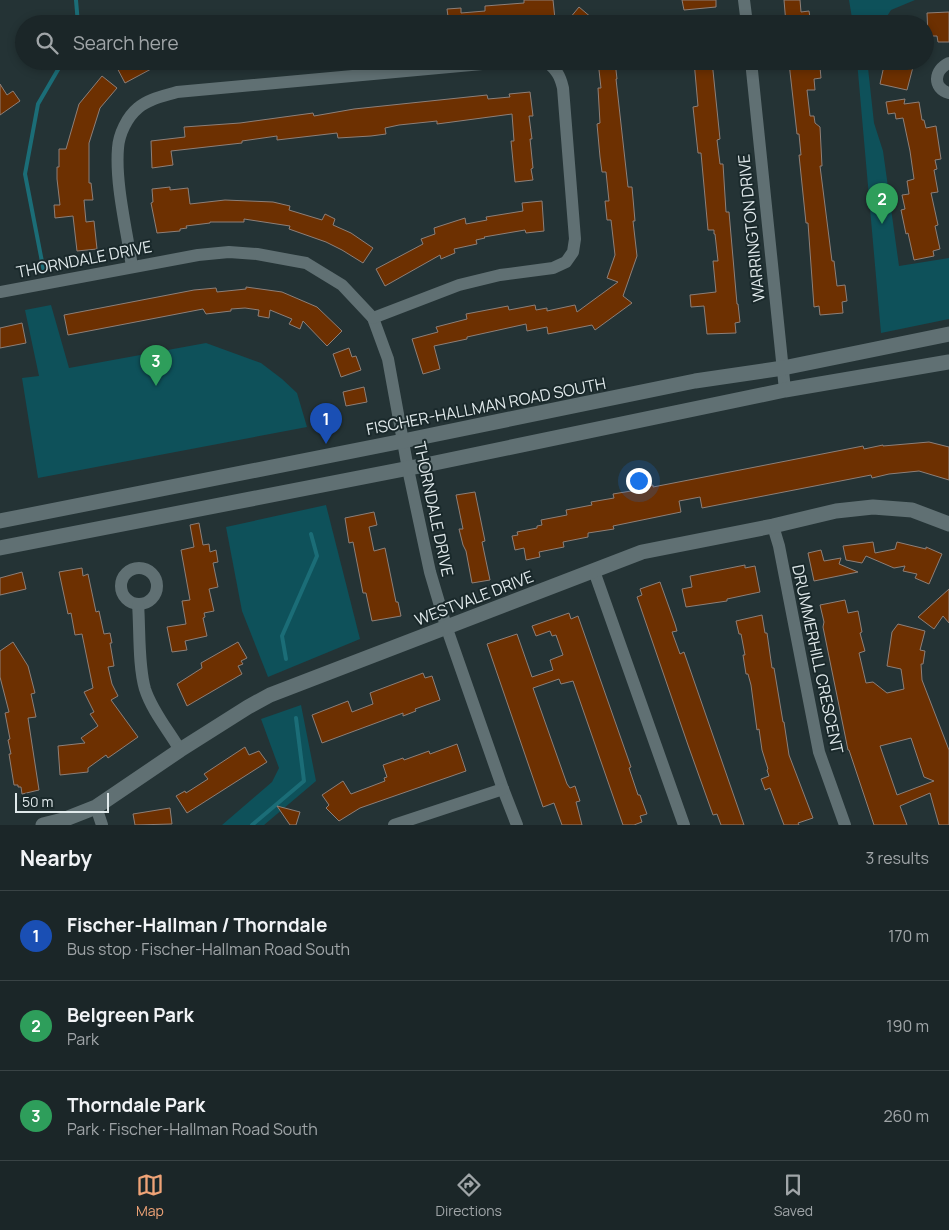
<!DOCTYPE html>
<meta charset="utf-8">
<style>
:root{--surface:#1b2628;--page:#283234;--text:#f1f3f6;--muted:#a0a5a8;--line:#394345;--accent:#efa377}
body{margin:0;font-family:Manrope,sans-serif;background:var(--page);color:var(--text)}
.scale{position:absolute;left:15px;bottom:12px;width:94px;box-sizing:border-box;padding-left:5px;border:2px solid #e0e9eb;border-top:0;font-size:14px;line-height:18px;white-space:nowrap;color:#e0e9eb;-webkit-text-stroke:4px #1a292b;paint-order:stroke}
.you{position:absolute;left:638px;top:480px;width:18px;height:18px;margin:-12px;border:4px solid #fff;border-radius:50%;background:#1a73e8;box-shadow:0 0 0 8px #1a73e833}
.badge{display:grid;place-items:center;width:32px;height:32px;border-radius:50%;background:var(--accent);color:#fff;font-size:16px;font-weight:700}
.pin{position:absolute;translate:-50% -41px;filter:drop-shadow(0 1px 2px #0008)}
.pin::after{content:'';position:absolute;top:26px;width:18px;height:15px;background:inherit;clip-path:polygon(0 0,100% 0,50% 100%)}
.list{margin:0;padding:0;list-style:none}
h2{display:flex;justify-content:space-between;align-items:center;height:65px;margin:0;padding:0 20px;font-size:21px}
h2 small{font-size:16px;font-weight:400;color:var(--muted)}
.list li{display:grid;grid-template-columns:32px 1fr auto;gap:15px;align-items:center;box-sizing:border-box;height:90px;padding:0 20px;border-top:1px solid var(--line)}
.list b{display:block;font-size:19px;white-space:nowrap}
.list p{margin:0;font-size:16px;white-space:nowrap;color:var(--muted)}
.list em{font-size:16px;font-style:normal;color:var(--muted)}
.icon{flex:none;width:28px;height:28px;fill:none;stroke:currentColor;stroke-width:2;stroke-linecap:round;stroke-linejoin:round}
.map{position:relative;flex:none;width:949px;height:825px;overflow:hidden}
.search{position:absolute;background:var(--surface);box-shadow:0 2px 8px #0003;left:15px;right:15px;top:15px;height:55px;display:flex;align-items:center;gap:12px;box-sizing:border-box;padding:0 18px;border-radius:28px;color:var(--muted);font-size:19px}
.sheet{height:335px;background:var(--surface)}
nav{display:flex;justify-content:space-around;align-items:center;box-sizing:border-box;height:70px;border-top:1px solid var(--line);background:var(--surface);font-size:14px;color:var(--muted)}
nav a{display:grid;justify-items:center;gap:2px}
nav .on{color:var(--accent)}
.map>svg:first-child{display:block}
.green{fill:#0e515a}
.lines{fill:none;stroke-linecap:round;stroke-linejoin:round}
.stream{stroke:#1b6d77;stroke-width:4}
.building{fill:#6d3001;stroke:#8d7f78;fill-rule:evenodd}
.street{stroke:#607073;stroke-width:12}
.secondary{stroke:#607073;stroke-width:15}
.labels{text-anchor:middle;dominant-baseline:central;stroke-width:4;stroke-linejoin:round;paint-order:stroke}
.street-label{font-size:16px;fill:#e0e9eb;stroke:#1a292b}
</style>
<div class="map">
<svg width="949" height="825" viewBox="0 0 949 825">
<rect width="100%" height="100%" fill="#243335"/>
<g class="green">
<polygon points="849,0 915,0 891,10 882,24 853,24"/>
<polygon points="857,61 869,61 868,68 874,123 883,151 899,266 949,258 949,319 881,333"/>
<polygon points="51,305 69,368 206,343 261,363 282,379 297,393 307,427 38,478 22,378 39,376 25,310"/>
<polygon points="326,505 360,639 268,677 242,611 226,527"/>
<polygon points="301,705 316,781 264,825 222,825 272,782 279,768 261,719"/>
</g>
<g class="lines">
<g class="stream">
<polyline points="76,0 78,24"/>
<polyline points="44,272 25,174 38,104 63,61"/>
<polyline points="286,659 282,636 317,556 311,534"/>
<polyline points="252,825 304,781 296,718"/>
</g>
</g>
<g class="building">
<polygon points="524,0 553,0 555,19 516,24 449,24 447,9 461,8 461,13 485,11 485,6 524,3"/>
<polygon points="682,0 716,0 716,7 684,10"/>
<polygon points="784,0 800,0 801,12 809,11 811,24 786,24"/>
<polygon points="579,7 599,24 565,24"/>
<polygon points="949,12 949,42 938,42 937,36 928,36 927,13"/>
<polygon points="120,61 166,61 125,83 115,64"/>
<polygon points="598,61 615,61 617,79 616,79 628,187 632,187 635,221 633,221 637,256 623,296 632,303 595,330 592,325 548,334 547,327 527,331 526,324 467,337 467,339 434,346 440,369 423,374 412,339 438,332 436,327 467,319 466,314 508,306 509,310 535,305 536,310 547,308 547,311 575,305 577,312 618,282 607,278 615,255 611,220 607,220 605,201 609,201 606,172 602,172 600,157 597,124 600,123 598,88 601,88"/>
<polygon points="694,61 712,61 720,139 717,140 720,164 723,164 726,212 729,212 737,304 738,304 740,322 735,323 736,333 707,334 704,306 691,307 690,295 716,292 713,261 718,261 715,234 714,234 714,230 708,230 701,153 698,153 693,107 698,106"/>
<polygon points="812,61 812,67 820,67 821,78 814,79 815,90 807,90 810,116 814,116 815,123 820,127 822,166 820,166 832,261 834,261 837,286 845,285 847,301 842,302 843,313 820,315 819,306 814,307 808,223 806,223 799,155 801,155 799,134 797,134 789,63"/>
<polygon points="885,61 913,67 907,90 880,84"/>
<polygon points="102,76 117,88 100,108 89,143 89,183 91,183 93,200 84,200 86,222 94,221 97,249 77,251 73,216 55,218 54,205 60,205 57,179 57,167 59,167 59,149 66,149 79,104"/>
<polygon points="0,84 7,95 13,91 20,101 0,115"/>
<polygon points="530,92 533,116 529,116 532,139 530,139 533,168 531,169 533,180 515,182 511,141 514,141 512,114 437,124 437,121 399,125 385,128 386,134 371,136 338,138 337,133 277,140 277,136 242,141 242,143 171,151 173,165 152,168 151,141 185,137 184,127 240,123 313,113 314,116 354,109 487,95 488,99 510,97 509,94"/>
<polygon points="905,99 904,104 919,102 922,120 924,120 926,128 936,126 941,159 935,160 937,169 934,170 938,192 931,193 938,225 935,226 940,249 933,251 934,256 914,260 908,233 906,234 901,210 905,209 902,195 909,194 907,181 914,179 910,151 903,118 896,119 895,113 888,114 886,102"/>
<polygon points="170,187 170,190 188,188 190,204 225,200 273,202 290,206 289,210 322,220 325,214 335,219 333,225 351,233 373,248 363,263 342,250 326,242 289,229 290,226 244,219 244,222 210,222 210,223 186,226 187,228 180,229 180,231 157,233 151,203 153,202 152,189"/>
<polygon points="542,201 544,231 526,233 525,230 484,237 485,238 476,240 477,244 454,249 455,253 441,259 440,255 385,286 376,269 423,244 421,239 435,234 434,228 465,218 466,224 487,220 486,217 523,211 522,203"/>
<polygon points="246,287 282,292 317,307 342,331 327,346 303,321 300,329 289,324 292,319 270,310 269,318 258,316 259,310 245,308 231,309 231,311 206,314 203,309 68,335 64,315 194,290 216,288 217,292 246,289"/>
<polygon points="22,323 26,343 0,348 0,328"/>
<polygon points="349,348 352,357 356,356 361,370 341,377 333,354"/>
<polygon points="364,387 367,402 346,406 343,392"/>
<polygon points="929,442 949,447 949,480 919,471 889,474 872,478 871,475 702,508 700,497 679,501 681,512 613,526 614,529 588,533 588,537 563,542 564,547 539,552 540,557 526,560 524,548 515,550 512,536 518,535 517,532 537,528 537,526 542,525 541,520 567,515 566,510 592,505 591,502 614,498 613,494 637,490 637,488 653,485 653,487 863,446 864,449 883,445 883,446"/>
<polygon points="475,492 485,541 482,542 490,580 472,583 466,551 463,545 459,529 463,529 456,495"/>
<polygon points="374,512 377,525 369,527 374,551 385,548 396,602 398,602 401,616 372,621 366,593 363,593 353,542 349,543 345,518"/>
<polygon points="199,523 203,545 209,544 210,552 216,550 218,562 213,563 218,587 209,589 214,611 204,613 205,617 203,618 207,636 185,641 187,650 172,652 167,627 186,624 182,601 190,600 181,550 194,547 190,525"/>
<polygon points="873,542 875,553 895,549 897,542 926,549 926,547 942,554 929,584 915,578 917,574 903,571 905,566 894,568 866,556 862,563 846,560 843,546"/>
<polygon points="821,550 824,561 841,558 839,564 858,572 814,581 808,553"/>
<polygon points="745,565 745,568 755,566 760,592 727,599 727,601 686,607 682,589 692,587 690,576"/>
<polygon points="82,568 83,576 88,574 96,612 99,611 104,634 110,633 112,643 110,643 114,666 108,667 112,684 118,696 111,700 138,737 108,758 106,755 88,768 88,772 60,775 58,746 85,743 81,738 98,726 90,714 94,712 84,692 93,688 82,634 75,635 71,613 68,614 59,572"/>
<polygon points="22,572 26,589 0,595 0,578"/>
<polygon points="660,582 675,624 677,631 672,632 680,654 684,652 744,825 721,825 717,814 713,815 688,745 637,597 642,595 640,589"/>
<polygon points="949,589 949,623 943,616 934,629 918,617"/>
<path d="M845 600 848 613 858 611 862 632 860 633 865 651 859 653 866 683 873 682 887 693 904 689 901 669 887 666 892 632 898 624 925 631 920 650 925 651 923 664H921L922 680 949 750V825H939L930 793 900 806 907 825H874L849 750H848L823 627 824 622 820 605ZM911 738 924 777 934 781 897 795 880 746Z"/>
<polygon points="569,613 571,619 578,616 631,767 629,768 638,795 640,795 647,814 640,816 642,822 634,825 623,825 573,681 561,684 559,679 533,688 567,784 570,788 575,786 580,801 576,802 582,825 562,825 554,803 543,807 487,644 517,634 532,677 553,670 550,660 563,655 556,635 552,636 550,631 536,636 532,626"/>
<polygon points="762,615 765,633 767,633 772,668 774,668 783,722 784,722 789,755 813,818 798,823 799,825 784,825 770,788 765,790 761,779 769,776 767,770 768,769 762,750 759,729 757,730 751,685 748,674 746,674 743,655 745,655 741,634 739,634 736,621"/>
<polygon points="13,642 28,666 35,693 31,694 36,717 28,718 39,790 22,794 21,787 18,787 18,785 14,785 9,754 11,754 8,740 10,739 5,713 9,712 0,677 0,651"/>
<polygon points="238,642 247,658 241,661 243,664 238,666 242,674 187,706 177,684 202,668 201,663"/>
<polygon points="423,673 425,678 432,676 440,700 415,709 416,711 403,716 403,713 322,743 312,715 348,701 352,712 373,704 370,693"/>
<polygon points="457,744 466,771 360,808 339,821 326,808 329,805 322,795 343,781 351,794 385,781 384,778 387,777 383,765 403,758 404,760 429,751 430,754"/>
<polygon points="245,747 249,755 259,751 267,762 187,813 176,796 185,791 186,793 208,779 204,774"/>
<polygon points="277,806 300,812 296,825 290,825"/>
<polygon points="170,808 172,824 135,825 133,814"/>
</g>
<g class="lines">
<g class="street">
<polyline points="744,0 747,24"/>
<polyline points="751,61 785,390"/>
<path d="M949 63C934 70 932 88 949 93"/>
<path d="M132 267C127 231 115 184 118 148 119 134 127 117 138 108 148 99 164 96 177 92L516 61"/>
<polyline points="0,292 198,255 229,252 257,254 306,263 342,285 373,318 388,359 408,469 430,572 446,626 503,789 517,825"/>
<path d="M373 318 459 285 500 275 553 268 566 262 573 252 575 239 563 88C560 75 556 69 545 61"/>
<polyline points="773,526 779,546 819,752 845,825"/>
<circle cx="139" cy="586" r="18"/>
<polyline points="594,571 684,825"/>
<path d="M138 604C140 629 138 665 145 689 152 711 169 731 180 750"/>
<polyline points="96,807 102,825"/>
<polyline points="394,825 503,789"/>
</g>
<g class="secondary">
<polyline points="0,521 403,441 695,381 783,368 949,334"/>
<polyline points="0,548 430,464 785,390 949,362"/>
<polyline points="43,825 63,820 96,807 180,750 248,707 270,695 642,552 773,526 836,511 873,507 912,510 949,524"/>
</g>
</g>
<g class="labels">
<g class="street-label">
<text transform="translate(751 228) rotate(-96)">WARRINGTON DRIVE</text>
<text transform="translate(84 259) rotate(-11)">THORNDALE DRIVE</text>
<text transform="translate(486 406) rotate(-11)">FISCHER-HALLMAN ROAD SOUTH</text>
<text transform="translate(434 509) rotate(78)">THORNDALE DRIVE</text>
<text transform="translate(474 598) rotate(-21)">WESTVALE DRIVE</text>
<text transform="translate(818 659) rotate(78)">DRUMMERHILL CRESCENT</text>
</g>
</g>
</svg>
<div class="scale">50 m</div>
<div class="you"></div>
<div class="pin badge" style="left:326px;top:444px;background:#1a4fb4">1</div>
<div class="pin badge" style="left:882px;top:224px;background:#2e9e5b">2</div>
<div class="pin badge" style="left:156px;top:386px;background:#2e9e5b">3</div>
<div class="search"><svg class="icon" aria-label="search" viewBox="0 0 24 24"><circle cx="10" cy="10" r="6"/><path d="M15 15l6 6"/></svg>Search here</div>
</div>
<section class="sheet">
<h2>Nearby<small>3 results</small></h2>
<ul class="list">
<li><span class="badge" style="background:#1a4fb4">1</span><div><b>Fischer-Hallman / Thorndale</b><p>Bus stop · Fischer-Hallman Road South</p></div><em>170 m</em></li>
<li><span class="badge" style="background:#2e9e5b">2</span><div><b>Belgreen Park</b><p>Park</p></div><em>190 m</em></li>
<li><span class="badge" style="background:#2e9e5b">3</span><div><b>Thorndale Park</b><p>Park · Fischer-Hallman Road South</p></div><em>260 m</em></li>
</ul>
</section>
<nav>
<a class="on"><svg class="icon" aria-label="map" viewBox="0 0 24 24"><path d="M3 6l6-2 6 2 6-2v14l-6 2-6-2-6 2zM9 4v14M15 6v14"/></svg>Map</a>
<a><svg class="icon" aria-label="directions" viewBox="0 0 24 24"><path d="M12 3l9 9-9 9-9-9zM9 14v-3h6M13 9l2 2-2 2"/></svg>Directions</a>
<a><svg class="icon" aria-label="saved" viewBox="0 0 24 24"><path d="M7 4h10v16l-5-4-5 4z"/></svg>Saved</a>
</nav>
